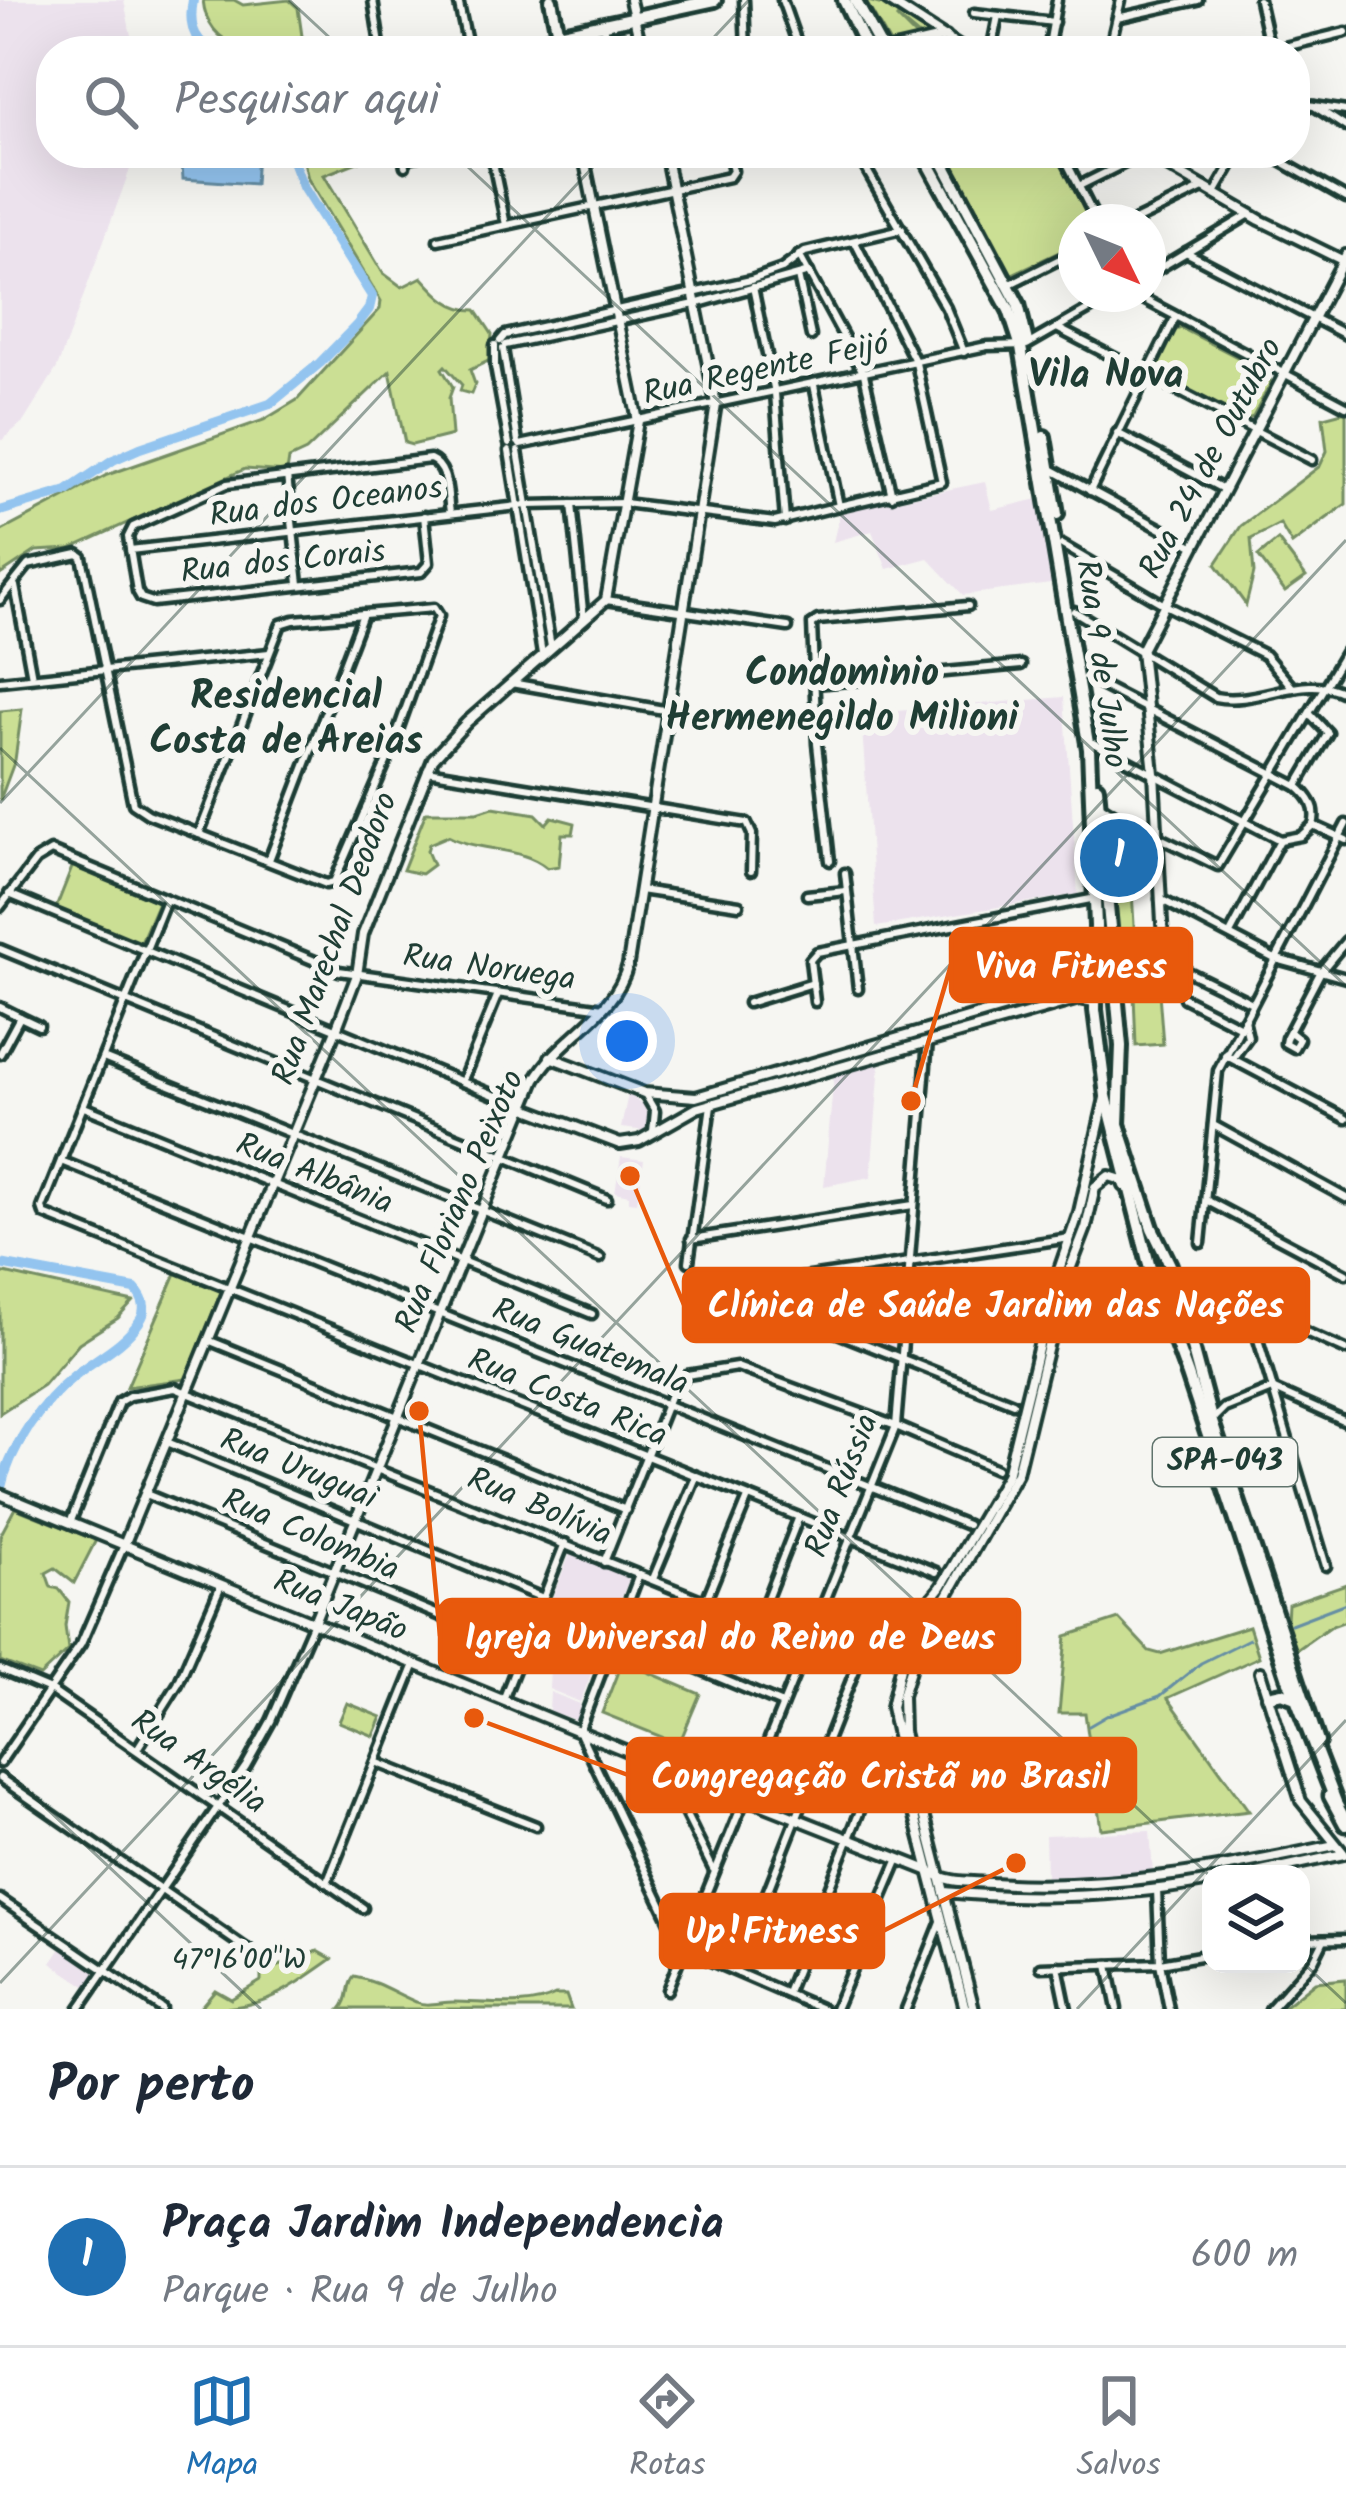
<!DOCTYPE html>
<html lang="pt">
<meta charset="utf-8">
<style>
:root{--surface:#fff;--page:#f6f6f7;--text:#1f2937;--muted:#747a83;--line:#e0e1e3;--accent:#1f6fb2}
body{margin:0;font-family:Kalam,sans-serif;background:var(--page);color:var(--text)}
.controls{position:absolute;right:36px;bottom:36px;display:grid;overflow:hidden;border-radius:24px;box-shadow:0 12px 48px #0002}
.controls button{width:108px;height:108px;display:grid;place-items:center;padding:0;border:0;border-bottom:3px solid var(--line);background:var(--surface);color:var(--text);font:60px sans-serif}
.compass{position:absolute;left:1058px;top:204px;width:108px;height:108px;border-radius:50%;background:var(--surface);box-shadow:0 12px 48px #0002;rotate:133deg}
.you{position:absolute;left:627px;top:1041px;width:42px;height:42px;margin:-30px;border:9px solid #fff;border-radius:50%;background:#1a73e8;box-shadow:0 0 0 18px #1a73e833}
.badge{display:grid;place-items:center;width:78px;height:78px;border-radius:50%;background:var(--accent);color:#fff;font-size:39px;font-weight:700}
.pin{position:absolute;translate:-50% -50%;border:6px solid #fff;box-shadow:0 3px 12px #0006}
.list{margin:0;padding:0;list-style:none}
h2{display:flex;justify-content:space-between;align-items:center;height:156px;margin:0;padding:0 48px;font-size:51px}
h2 small{font-size:39px;font-weight:400;color:var(--muted)}
.list li{display:grid;grid-template-columns:78px 1fr auto;gap:36px;align-items:center;box-sizing:border-box;height:180px;padding:0 48px;border-top:3px solid var(--line)}
.list b{display:block;font-size:45px;white-space:nowrap}
.list p{margin:0;font-size:39px;white-space:nowrap;color:var(--muted)}
.list em{font-size:39px;font-style:normal;color:var(--muted)}
.icon{flex:none;width:66px;height:66px;fill:none;stroke:currentColor;stroke-width:2;stroke-linecap:round;stroke-linejoin:round}
.map{position:relative;flex:none;width:1346px;height:2009px;overflow:hidden}
.search{position:absolute;background:var(--surface);box-shadow:0 12px 48px #0002;left:36px;right:36px;top:36px;height:132px;display:flex;align-items:center;gap:30px;box-sizing:border-box;padding:0 42px;border-radius:48px;color:var(--muted);font-size:45px}
.sheet{height:336px;background:var(--surface)}
nav{display:flex;justify-content:space-around;align-items:center;box-sizing:border-box;height:168px;border-top:3px solid var(--line);background:var(--surface);font-size:33px;color:var(--muted)}
nav a{display:grid;justify-items:center;gap:6px}
nav .on{color:var(--accent)}
.map>svg:first-child{display:block}
.built{fill:#ece2ed}
.green{fill:#cbdf94;stroke:#758e64;stroke-width:3}
.water{fill:#93c4ef;stroke:#658ea4;stroke-width:3}
.lines{fill:none;stroke-linecap:round;stroke-linejoin:round}
.stream{stroke:#658ea4;stroke-width:3}
.river{stroke:#93c4ef;stroke-width:10}
.street-casing{stroke:#1f3d34;stroke-width:15}
.secondary-casing{stroke:#1f3d34;stroke-width:16}
.primary-casing{stroke:#1f3d34;stroke-width:20}
.highway-casing{stroke:#1f3d34;stroke-width:21}
.street{stroke:#f6f6f2;stroke-width:6}
.secondary{stroke:#f6f6f2;stroke-width:8}
.primary{stroke:#f6f6f2;stroke-width:10}
.highway{stroke:#f6f6f2;stroke-width:12}
.ticks{fill:none;stroke:#1f3d34;stroke-width:3;stroke-opacity:0.45}
.labels{text-anchor:middle;dominant-baseline:central;stroke-width:12;stroke-linejoin:round;paint-order:stroke}
.shield{fill:#f6f6f2;stroke:#60746d;stroke-width:3}
.shield-label{font-size:30px;font-weight:bold;fill:#1f3d34}
.street-label{font-size:33px;fill:#1f3d34;stroke:#f6f6f2}
.quarter-label{font-size:39px;font-weight:bold;fill:#1f3d34;stroke:#f6f6f2}
.ticks-label{font-size:30px;text-anchor:middle;fill:#1f3d34;stroke:#f6f6f2;stroke-width:12;stroke-linejoin:round;paint-order:stroke}
.leader{fill:none;stroke:#e8590c;stroke-width:4.5}
.callout-dot{fill:#e8590c;stroke:#f6f6f2;stroke-width:4.5}
.callout{fill:#e8590c;stroke:#e8590c;stroke-width:4.5}
.callout-label{font-size:36px;text-anchor:middle;font-weight:bold;fill:#fff}
</style>
<div class="map">
<svg width="1346" height="2009" viewBox="0 0 1346 2009">
<rect width="100%" height="100%" fill="#f6f6f2"/>
<filter id="ink" filterUnits="userSpaceOnUse"><feTurbulence type="fractalNoise" baseFrequency=".00833" numOctaves="2"/><feDisplacementMap in="SourceGraphic" scale="24" xChannelSelector="R" yChannelSelector="G"/><feConvolveMatrix kernelMatrix="1 2 1 2 8 2 1 2 1" color-interpolation-filters="sRGB"/></filter>
<g filter="url(#ink)">
<g class="built">
<polygon points="0,0 124,0 134,51 51,51 51,153 136,153 57,368 24,421 0,442"/>
<polygon points="985,482 992,510 1042,498 1059,583 963,595 928,558 887,569 872,531 833,542 840,512"/>
<polygon points="1064,697 1078,894 876,927 861,714"/>
<polygon points="880,1063 871,1177 824,1186 834,1074"/>
<polygon points="628,1094 648,1108 646,1131 621,1128"/>
<polygon points="621,1157 644,1160 637,1202 629,1201 629,1195 615,1192"/>
<polygon points="884,1272 903,1274 894,1349 846,1330 858,1302 866,1303 870,1281 862,1280 862,1273"/>
<polygon points="570,1554 630,1577 580,1702 549,1689 551,1644 560,1601 552,1598"/>
<polygon points="634,1576 643,1579 584,1723 549,1711 550,1692 580,1704 579,1712"/>
<polygon points="1150,1831 1153,1873 1046,1877 1045,1835"/>
<polygon points="62,1947 95,1972 87,1987 51,1963"/>
</g>
<g class="green">
<path d="M203 0H234L243 5 289 0 298 8 304 50C263 55 208 53 203 0Z"/>
<polygon points="865,0 879,4 882,0 924,27 926,36 920,37 896,17 918,39 891,45"/>
<path d="M302 153H368L365 159 324 175 383 273 402 287 422 277C438 295 451 310 476 310L492 334 490 360 470 370 475 384 471 394 460 391 462 385 445 366 442 369 453 387 449 398 452 435 412 445 405 443 390 371 306 451 289 459 287 472 245 469 70 549 36 551 0 575V532L107 475 264 420 297 400 380 309 381 301 308 179Z"/>
<polygon points="942,153 1057,153 1092,222 1076,222 1076,244 1008,276"/>
<polygon points="1181,328 1268,373 1271,383 1253,417 1244,420 1155,372 1173,331"/>
<polygon points="1346,411 1346,504 1292,544 1280,524 1251,539 1254,573 1246,605 1216,564 1241,526 1320,466 1327,451 1323,417"/>
<polygon points="1278,540 1306,577 1285,592 1258,556"/>
<polygon points="22,709 15,760 0,800 0,711"/>
<path d="M493 807 536 814 546 824 552 817 575 823 573 834H562L559 866 547 868C521 846 478 852 448 836L429 844 427 851 433 865 421 874 403 870 426 812H478Z"/>
<polygon points="1107,816 1128,827 1136,957 1114,945 1103,817"/>
<polygon points="73,865 158,902 140,944 56,908"/>
<polygon points="1159,993 1163,1044 1136,1046 1134,995"/>
<polygon points="177,1271 222,1289 186,1379 127,1387"/>
<polygon points="0,1272 133,1302 118,1318 79,1343 43,1385 0,1413"/>
<polygon points="15,1508 96,1540 74,1583 55,1568 46,1573 51,1587 59,1589 69,1602 65,1626 68,1650 40,1676 0,1661 0,1536"/>
<polygon points="1346,1584 1346,1621 1329,1627 1298,1649 1292,1647 1286,1637 1288,1604"/>
<polygon points="1119,1619 1149,1651 1160,1654 1249,1626 1259,1657 1168,1698 1249,1811 1101,1829 1085,1713 1059,1713 1066,1636"/>
<polygon points="622,1661 700,1694 679,1744 602,1713"/>
<polygon points="347,1703 382,1717 374,1736 339,1722"/>
<path d="M318 1951 332 1959C281 1995 263 2009 199 2009L215 1990 231 1999 261 1981V1973Z"/>
<path d="M354 1977C378 1981 394 1993 416 2002 427 2007 441 2002 453 2002 485 2002 529 2009 555 1995H566L571 2009H341C351 1999 346 1985 354 1977Z"/>
<polygon points="1346,1979 1346,2009 1281,2009 1315,1982"/>
</g>
<polygon class="water" points="181,153 257,153 255,184 183,179"/>
<g class="lines">
<g class="stream">
<polyline points="1291,1624 1346,1603"/>
<polyline points="1089,1726 1108,1715 1160,1696 1201,1663 1249,1639"/>
</g>
<g class="river">
<path d="M193 0C189 22 191 37 211 51"/>
<polyline points="0,511 67,491 113,460 140,448 270,404 320,363 357,325 369,309 372,296 303,187 290,153"/>
<path d="M0 1264 135 1289C144 1299 148 1310 139 1322 124 1345 96 1358 75 1375 41 1402 9 1449 0 1491"/>
</g>
<g class="street-casing">
<g id="street">
<polyline points="373,0 381,51"/>
<polyline points="458,0 469,51"/>
<polyline points="744,0 746,51"/>
<polyline points="782,0 800,51"/>
<polyline points="1259,0 1270,49"/>
<polyline points="974,13 1054,22"/>
<polyline points="1117,18 1198,0"/>
<polyline points="603,24 608,51"/>
<polyline points="478,51 556,35"/>
<polyline points="991,51 998,16"/>
<polyline points="1048,51 1057,0"/>
<polyline points="1109,51 1121,0"/>
<polyline points="1268,51 1346,32"/>
<polyline points="1295,103 1346,111"/>
<polyline points="1314,106 1346,127"/>
<polyline points="402,153 405,166"/>
<polyline points="491,153 506,225"/>
<polyline points="857,153 946,308 964,352"/>
<polyline points="1062,153 1097,222"/>
<polyline points="1266,153 1346,198"/>
<polyline points="404,159 433,153"/>
<polyline points="1079,186 1145,153"/>
<polyline points="1215,193 1238,153"/>
<polyline points="1133,222 1205,187"/>
<polyline points="438,240 729,177 733,171 729,153"/>
<polyline points="1186,252 1346,335"/>
<polyline points="799,255 864,374 892,496"/>
<polyline points="1148,275 1250,214"/>
<polyline points="798,276 811,336"/>
<polyline points="1010,284 1076,251"/>
<polyline points="753,287 775,393 785,521"/>
<polyline points="1134,294 1346,406"/>
<polyline points="1057,328 1312,460"/>
<polyline points="500,341 505,335 751,280 782,269 805,252 902,229"/>
<polyline points="495,345 495,367 509,444"/>
<polyline points="505,345 695,304 809,272"/>
<polyline points="503,349 518,442"/>
<polyline points="814,385 839,506 942,482 916,363 855,242"/>
<polyline points="1117,433 1223,489"/>
<polyline points="520,445 987,346 1027,345 1116,294"/>
<polyline points="509,451 542,654"/>
<polyline points="518,451 551,647"/>
<polyline points="1049,468 1193,546"/>
<polyline points="287,476 299,584"/>
<polyline points="1090,491 1175,318"/>
<polyline points="572,504 584,620"/>
<path d="M424 516 429 563 421 572 153 602 141 598 137 591 128 537 133 527 227 484 430 459C449 467 447 494 450 512"/>
<polyline points="1062,545 1163,604 1265,655 1293,688"/>
<polyline points="130,550 527,505 624,503 775,522 839,506"/>
<polyline points="15,586 32,677"/>
<polyline points="0,600 28,565 78,554 82,557 133,804 148,814 199,834"/>
<polyline points="606,600 788,627"/>
<polygon points="434,608 439,616 388,758 334,882 326,884 199,834 281,624 294,620"/>
<path d="M1074 611 1215 697C1258 706 1305 671 1346 694"/>
<path d="M1085 677 1297 786C1310 797 1318 809 1313 825"/>
<polyline points="0,681 269,653"/>
<polyline points="511,683 737,723"/>
<polyline points="816,684 1021,665"/>
<polyline points="1093,743 1280,840 1301,836 1313,825"/>
<polyline points="427,771 747,823 752,834 751,871"/>
<polyline points="1297,786 1328,733 1310,714"/>
<polyline points="1099,804 1129,823 1218,866 1346,651"/>
<polyline points="1313,825 1346,840"/>
<polyline points="269,860 363,614"/>
<polyline points="830,861 817,744 812,624 818,620 968,606"/>
<polyline points="845,873 858,989"/>
<polyline points="640,890 739,905"/>
<polyline points="9,894 523,1107"/>
<polyline points="807,895 846,891"/>
<polyline points="1160,899 1273,958 1346,978"/>
<polyline points="166,900 42,1208 44,1214 936,1572"/>
<polyline points="0,907 36,860 51,851 339,971 603,1008"/>
<polyline points="1231,932 1280,840"/>
<polyline points="0,949 607,1199"/>
<polyline points="1164,960 1252,1003"/>
<polyline points="1184,998 1239,1026"/>
<polyline points="815,1002 810,960 817,952 1096,898"/>
<polyline points="748,1003 813,983"/>
<polyline points="0,1007 20,1017"/>
<polyline points="1290,1032 1299,1039 1294,1048 1285,1043 1286,1038 1321,971 1346,941"/>
<polyline points="0,1054 20,1017 39,1026"/>
<polyline points="1225,1055 1346,1119"/>
<polyline points="103,1058 600,1258"/>
<polyline points="1233,1058 1248,1037 1244,1020"/>
<polyline points="462,1082 498,994"/>
<polyline points="645,1094 655,1111 653,1131"/>
<polyline points="84,1107 592,1314"/>
<polyline points="1213,1125 1346,1198"/>
<polyline points="61,1161 967,1525"/>
<polyline points="1206,1200 1346,1274"/>
<polyline points="691,1239 913,1205"/>
<polyline points="1201,1243 1218,1071 1346,824"/>
<polyline points="689,1262 711,1105"/>
<polyline points="1174,1273 1346,1350"/>
<polyline points="1248,1306 1326,1566"/>
<polyline points="1182,1307 1190,1294 1207,1287"/>
<polyline points="905,1312 1032,1319"/>
<polyline points="208,1340 626,1510"/>
<polyline points="1013,1403 780,1310 775,1286 782,1281 1070,1238"/>
<polyline points="1214,1418 1224,1408 1272,1389 1346,1422"/>
<polyline points="167,1442 543,1598"/>
<polyline points="146,1494 523,1650"/>
<polyline points="70,1523 119,1402 129,1396 175,1388 806,1642"/>
<polyline points="604,1562 673,1389 687,1375 737,1367 896,1426 996,1469"/>
<polyline points="639,1575 579,1731 683,1949 822,2009"/>
<polyline points="653,1579 696,1477"/>
<polyline points="758,1621 798,1519"/>
<polyline points="616,1634 782,1704"/>
<polyline points="681,1661 748,1498"/>
<polyline points="0,1669 50,1690 363,1908"/>
<polyline points="503,1700 565,1543"/>
<polyline points="137,1749 178,1684 221,1585"/>
<polyline points="0,1763 81,1644 124,1545"/>
<polyline points="378,1763 536,1826"/>
<polyline points="661,1765 713,1869"/>
<polyline points="0,1778 264,1961"/>
<polyline points="327,1883 415,1664"/>
<polyline points="1157,1890 1160,1963 1169,2009"/>
<polyline points="0,1899 162,2009"/>
<polyline points="1301,1940 1346,1939"/>
<polyline points="1108,1965 1117,2009"/>
<polyline points="1058,1966 1067,2009"/>
<polyline points="1041,1967 1160,1963 1211,1954"/>
<polyline points="736,1971 859,1660"/>
<polyline points="667,1990 896,1426 928,1041"/>
<polyline points="787,1993 886,1746"/>
<polyline points="79,2009 246,1766 271,1721 314,1622"/>
<polyline points="835,2009 898,1861"/>
<polyline points="906,2009 942,1919"/>
<polyline points="1270,2009 1314,1960 1323,1942"/>
</g>
</g>
<g class="secondary-casing">
<g id="secondary">
<polyline points="630,0 642,51"/>
<polyline points="887,0 966,51"/>
<polyline points="558,34 562,51"/>
<polyline points="885,51 946,37"/>
<polyline points="1145,153 1260,220 1344,261"/>
<polyline points="1111,953 1155,973 1164,960 1154,773 1141,650 1346,255"/>
<polyline points="550,1057 644,1093 696,1097 1095,981"/>
<polyline points="523,1107 620,1144 639,1141 697,1108 1079,999 1094,1002"/>
<path d="M0 1494 661 1765 930 1871C948 1884 971 1881 992 1883 1108 1891 1222 1869 1335 1845"/>
<polyline points="124,1545 336,1030 357,975 363,934 433,759 467,722 606,600 638,421 583,153"/>
<path d="M314 1622 535 1080C560 1036 615 1016 628 964L716 404 665 153"/>
<polyline points="1252,1874 1344,1854 1301,1801 1260,1672"/>
<path d="M944 1892C1031 1900 1125 1897 1211 1881"/>
<polyline points="965,2009 909,1793 891,1707 910,1625 941,1587 1007,1475 1054,1284 1079,1212 1105,1098"/>
<polyline points="974,2009 903,1732 902,1696 915,1653 1017,1473 1061,1293 1086,1228 1095,1187 1109,1176 1122,1180 1124,1186"/>
</g>
</g>
<g class="primary-casing">
<g id="primary">
<polyline points="551,0 558,34 715,0"/>
<polyline points="844,0 868,51"/>
<polyline points="855,0 883,51"/>
<polyline points="923,153 1009,310 1021,347 1089,749 1096,926 1095,1010 1106,1096 1153,1280 1188,1375 1287,1676 1336,1802"/>
<polyline points="938,153 1018,304 1027,342"/>
<polyline points="1044,437 1057,514"/>
<polyline points="1097,787 1121,1046 1118,1124 1152,1228 1170,1265 1212,1422 1318,1742"/>
<polyline points="1268,1696 1282,1693 1293,1697"/>
</g>
</g>
<g class="highway-casing">
<polyline id="highway" points="1331,1796 1346,1824"/>
</g>
<use href="#street" class="street"/>
<use href="#secondary" class="secondary"/>
<use href="#primary" class="primary"/>
<use href="#highway" class="highway"/>
</g>
</g>
<path class="ticks" d="M289 0 344 51M701 51 749 0M453 153 1346 986M0 748 1211 1877M0 803 606 153M0 1765 261 2009M1301 1961 1346 2003M0 1983 1346 540M1077 2009 1346 1720"/>
<g class="labels">
<rect class="shield" x="1153" y="1438" width="144" height="48" rx="9"/>
<g class="shield-label">
<text x="1225" y="1462">SPA-043</text>
</g>
<g class="street-label">
<text transform="translate(766 370) rotate(-12)">Rua Regente Feijó</text>
<text transform="translate(1212 459) rotate(-62)">Rua 24 de Outubro</text>
<text transform="translate(326 503) rotate(-7)">Rua dos Oceanos</text>
<text transform="translate(283 563) rotate(-6)">Rua dos Corais</text>
<text transform="translate(1100 664) rotate(82)">Rua 9 de Julho</text>
<text transform="translate(336 939) rotate(-70)">Rua Marechal Deodoro</text>
<text transform="translate(489 969) rotate(8)">Rua Noruega</text>
<text transform="translate(314 1175) rotate(22)">Rua Albânia</text>
<text transform="translate(461 1202) rotate(-67)">Rua Floriano Peixoto</text>
<text transform="translate(590 1348) rotate(22)">Rua Guatemala</text>
<text transform="translate(567 1399) rotate(22)">Rua Costa Rica</text>
<text transform="translate(298 1470) rotate(22)">Rua Uruguai</text>
<text transform="translate(843 1486) rotate(-69)">Rua Rússia</text>
<text transform="translate(539 1508) rotate(23)">Rua Bolívia</text>
<text transform="translate(310 1536) rotate(23)">Rua Colombia</text>
<text transform="translate(340 1607) rotate(22)">Rua Japão</text>
<text transform="translate(198 1763) rotate(35)">Rua Argélia</text>
</g>
<g class="quarter-label">
<text x="1106" y="377">Vila Nova</text>
<text x="842" y="675">Condominio<tspan x="842" dy="45">Hermenegildo Milioni</tspan></text>
<text x="286" y="698">Residencial<tspan x="286" dy="45">Costa de Areias</tspan></text>
</g>
</g>
<g class="ticks-label">
<text x="239" y="1969">47°16'00"W</text>
</g>
<path class="leader" d="M911 1101L951 965M630 1176L684 1305M419 1411L440 1636M474 1718L628 1775M1016 1863L883 1931"/>
<g class="callout-dot">
<circle cx="911" cy="1101" r="12"/>
<circle cx="630" cy="1176" r="12"/>
<circle cx="419" cy="1411" r="12"/>
<circle cx="474" cy="1718" r="12"/>
<circle cx="1016" cy="1863" r="12"/>
</g>
<g class="callout">
<rect x="951" y="929" width="240" height="72" rx="12"/>
<rect x="684" y="1269" width="624" height="72" rx="12"/>
<rect x="440" y="1600" width="579" height="72" rx="12"/>
<rect x="628" y="1739" width="507" height="72" rx="12"/>
<rect x="661" y="1895" width="222" height="72" rx="12"/>
</g>
<g class="callout-label">
<text x="1071" y="978">Viva Fitness</text>
<text x="996" y="1317">Clínica de Saúde Jardim das Nações</text>
<text x="730" y="1649">Igreja Universal do Reino de Deus</text>
<text x="881" y="1788">Congregação Cristã no Brasil</text>
<text x="772" y="1943">Up!Fitness</text>
</g>
</svg>
<div class="controls">
<button><svg class="icon" aria-label="layers" viewBox="0 0 24 24"><path d="M12 4l9 5-9 5-9-5zM3 14l9 5 9-5"/></svg></button>
</div>
<svg class="compass" viewBox="-18 -18 36 36"><path d="M0-13l5 13h-10z" fill="#e53935"/><path d="M0 13l5-13h-10z" fill="#747a83"/></svg>
<div class="you"></div>
<div class="pin badge" style="left:1119px;top:858px">1</div>
<div class="search"><svg class="icon" aria-label="search" viewBox="0 0 24 24"><circle cx="10" cy="10" r="6"/><path d="M15 15l6 6"/></svg>Pesquisar aqui</div>
</div>
<section class="sheet">
<h2>Por perto<small></small></h2>
<ul class="list">
<li><span class="badge">1</span><div><b>Praça Jardim Independencia</b><p>Parque · Rua 9 de Julho</p></div><em>600 m</em></li>
</ul>
</section>
<nav>
<a class="on"><svg class="icon" aria-label="map" viewBox="0 0 24 24"><path d="M3 6l6-2 6 2 6-2v14l-6 2-6-2-6 2zM9 4v14M15 6v14"/></svg>Mapa</a>
<a><svg class="icon" aria-label="directions" viewBox="0 0 24 24"><path d="M12 3l9 9-9 9-9-9zM9 14v-3h6M13 9l2 2-2 2"/></svg>Rotas</a>
<a><svg class="icon" aria-label="saved" viewBox="0 0 24 24"><path d="M7 4h10v16l-5-4-5 4z"/></svg>Salvos</a>
</nav>
